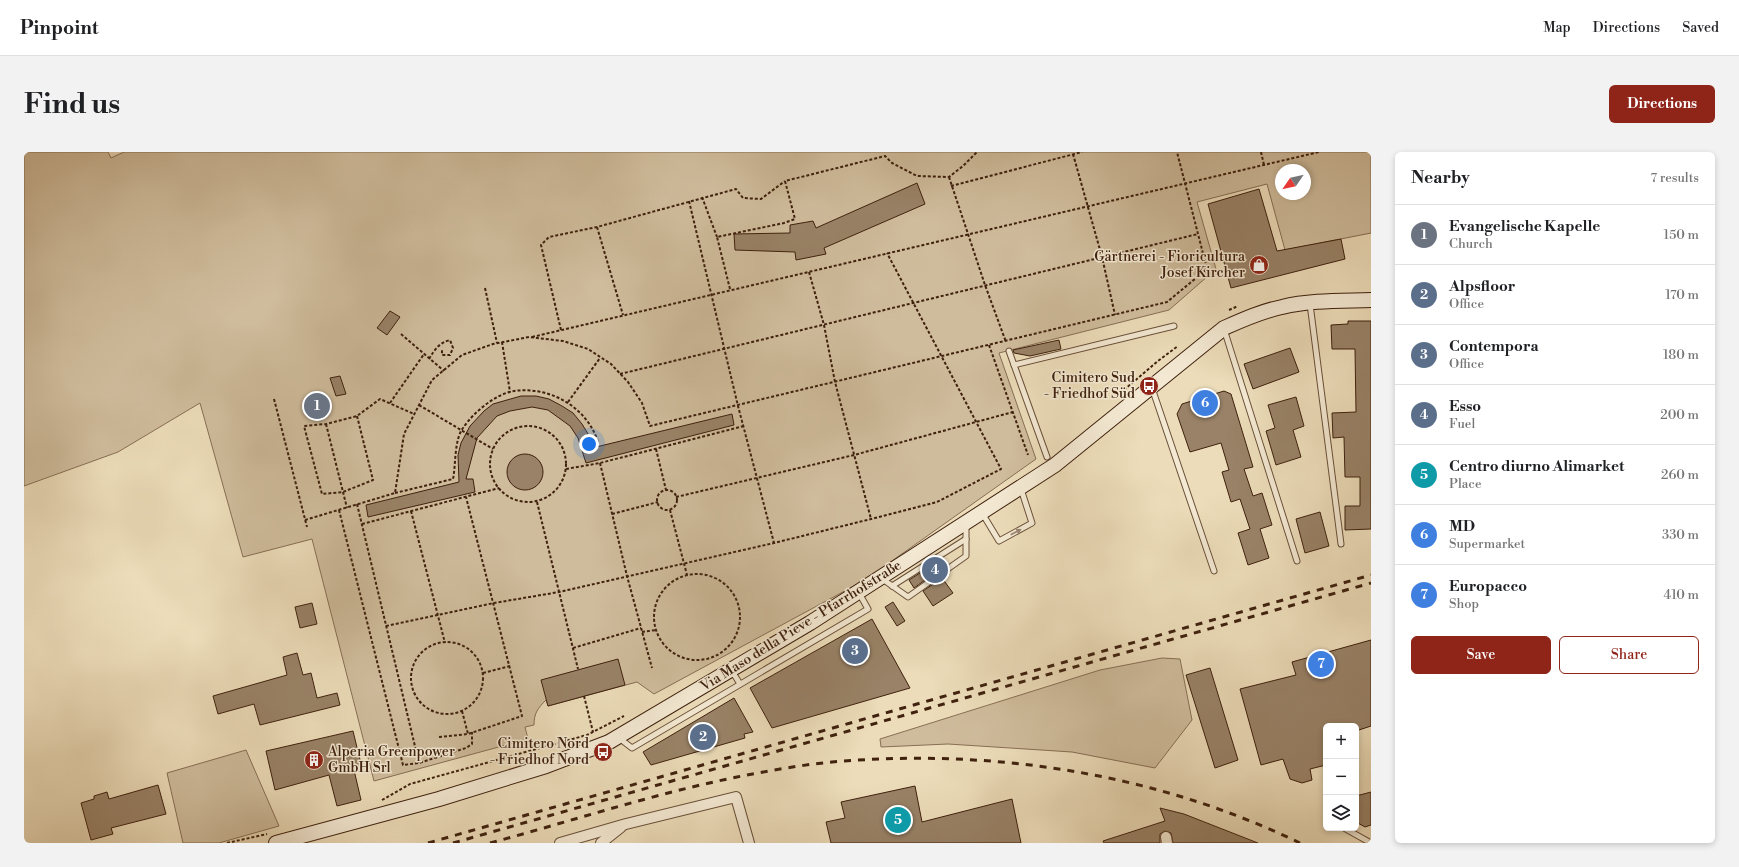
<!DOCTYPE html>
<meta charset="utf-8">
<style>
:root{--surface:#fff;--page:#f2f2f2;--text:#202124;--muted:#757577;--line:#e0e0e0;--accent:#8f2418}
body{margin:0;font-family:"Libre Bodoni",serif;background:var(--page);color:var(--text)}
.controls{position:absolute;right:12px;bottom:12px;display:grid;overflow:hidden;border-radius:6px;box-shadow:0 2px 6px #0003}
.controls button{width:36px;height:36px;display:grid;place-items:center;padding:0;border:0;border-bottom:1px solid var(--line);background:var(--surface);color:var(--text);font:20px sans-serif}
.compass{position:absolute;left:1251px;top:12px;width:36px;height:36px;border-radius:50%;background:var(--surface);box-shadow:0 2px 6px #0003;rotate:236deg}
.you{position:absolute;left:565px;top:292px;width:14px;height:14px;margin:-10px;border:3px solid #fff;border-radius:50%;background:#1a73e8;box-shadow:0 0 0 6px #1a73e833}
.badge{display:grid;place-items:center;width:26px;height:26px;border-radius:50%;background:var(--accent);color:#fff;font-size:13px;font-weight:700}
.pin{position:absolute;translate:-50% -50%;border:2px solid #fff;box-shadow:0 1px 4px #0006}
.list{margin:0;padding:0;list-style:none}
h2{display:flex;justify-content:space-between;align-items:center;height:52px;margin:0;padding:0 16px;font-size:17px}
h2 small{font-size:13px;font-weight:400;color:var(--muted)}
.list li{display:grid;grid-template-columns:26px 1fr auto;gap:12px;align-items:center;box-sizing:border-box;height:60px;padding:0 16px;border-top:1px solid var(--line)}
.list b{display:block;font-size:15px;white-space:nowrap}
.list p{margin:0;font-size:13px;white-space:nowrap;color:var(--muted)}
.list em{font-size:13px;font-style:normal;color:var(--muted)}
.actions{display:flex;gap:8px;padding:12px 16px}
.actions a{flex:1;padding:9px 0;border:1px solid var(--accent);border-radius:6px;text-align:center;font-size:14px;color:var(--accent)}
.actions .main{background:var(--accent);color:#fff}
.icon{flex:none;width:22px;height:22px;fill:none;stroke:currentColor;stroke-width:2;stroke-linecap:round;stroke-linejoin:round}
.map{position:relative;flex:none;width:1347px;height:691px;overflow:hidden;border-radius:6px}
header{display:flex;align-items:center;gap:24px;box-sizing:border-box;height:56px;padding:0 20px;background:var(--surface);border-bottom:1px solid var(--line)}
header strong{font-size:19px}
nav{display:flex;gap:22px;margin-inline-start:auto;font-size:14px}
.intro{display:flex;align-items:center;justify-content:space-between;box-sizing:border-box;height:96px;padding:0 24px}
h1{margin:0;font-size:28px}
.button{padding:10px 18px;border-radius:6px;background:var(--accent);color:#fff;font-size:14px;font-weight:700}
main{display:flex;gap:24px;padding:0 24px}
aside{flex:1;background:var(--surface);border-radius:6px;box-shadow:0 2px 6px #0003}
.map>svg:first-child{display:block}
.green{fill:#cfbc9c;stroke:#876e55;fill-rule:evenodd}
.building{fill:#998267;stroke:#3f210e}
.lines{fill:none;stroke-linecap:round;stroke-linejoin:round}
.lane-casing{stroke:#6a5039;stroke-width:7}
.street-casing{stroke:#6a5039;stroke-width:12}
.secondary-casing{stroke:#3f210e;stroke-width:16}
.path{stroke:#3f210e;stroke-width:2;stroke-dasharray:3 2;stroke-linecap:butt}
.lane{stroke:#f3e8d2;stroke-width:5}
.street{stroke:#f3e8d2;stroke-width:10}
.secondary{stroke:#f3e8d2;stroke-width:14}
.rail{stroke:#3f210e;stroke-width:3;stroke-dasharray:7 7;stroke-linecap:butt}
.oneway{fill:#998470}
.labels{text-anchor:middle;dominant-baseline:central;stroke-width:3;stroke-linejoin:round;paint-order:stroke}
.poi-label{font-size:14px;fill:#3f210e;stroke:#f3e8d2;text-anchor:end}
.street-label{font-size:14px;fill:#3f210e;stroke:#f3e8d2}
</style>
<header>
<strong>Pinpoint</strong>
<nav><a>Map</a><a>Directions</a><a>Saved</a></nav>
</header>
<div class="intro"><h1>Find us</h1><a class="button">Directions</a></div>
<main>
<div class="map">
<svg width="1347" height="691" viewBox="0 0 1347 691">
<rect width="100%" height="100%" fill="#ecdcb9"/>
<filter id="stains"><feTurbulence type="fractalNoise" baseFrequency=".005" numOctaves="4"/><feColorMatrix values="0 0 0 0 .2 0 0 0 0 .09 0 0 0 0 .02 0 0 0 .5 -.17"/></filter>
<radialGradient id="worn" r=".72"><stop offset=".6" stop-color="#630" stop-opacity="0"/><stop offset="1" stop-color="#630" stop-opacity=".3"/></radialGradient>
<g class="green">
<path d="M0 0H84L87 6 100 0H1347V81L1261 98 1243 32 1173 50 1192 117 1145 158 975 201 1012 307 841 428 630 542 613 530 524 554 522 548C514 556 510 561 510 573L501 575 504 587 350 629 288 387 219 405 176 251 94 300 0 334ZM1257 18H1281V42H1257Z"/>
<polygon points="1138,506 1156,507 1168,568 1131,616 1048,600 924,592 857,595 856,587 1076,518"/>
<polygon points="222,598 255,674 195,691 159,691 143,621"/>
</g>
<g class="building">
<polygon points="893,31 901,52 800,96 802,102 772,108 771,100 711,98 710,82 766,81 766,73 789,69 792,76"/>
<polygon points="1235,37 1253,99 1317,87 1321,107 1207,136 1184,52"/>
<polygon points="366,159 376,165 363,183 353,176"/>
<polygon points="1324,169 1347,169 1347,377 1321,378 1321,354 1336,354 1336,325 1321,325 1320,285 1309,286 1308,261 1332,260 1331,197 1308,197 1307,173 1324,172"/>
<polygon points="1035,188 1037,197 1006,204 990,201 989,198"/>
<polygon points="1266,196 1275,220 1229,237 1220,212"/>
<polygon points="316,224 322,242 312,244 306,226"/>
<polygon points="1200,239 1207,242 1229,315 1220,317 1229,344 1238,341 1248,373 1236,377 1245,406 1224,413 1214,381 1226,377 1216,347 1207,350 1198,320 1205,318 1197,291 1166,300 1153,262 1158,252"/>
<polygon points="297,244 301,262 289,264 285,247"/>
<polygon points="497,244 512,244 525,247 538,254 549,261 558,272 572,295 708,262 710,273 562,311 554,286 546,274 524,258 508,255 486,259 473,264 453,286 442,327 449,327 451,340 344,365 342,353 435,330 434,303 437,291 446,274 460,259 469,252"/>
<polygon points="1272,245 1280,274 1269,278 1277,305 1252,313 1242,279 1251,276 1244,253"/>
<circle cx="501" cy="320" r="18"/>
<polygon points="1296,360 1305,394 1281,401 1272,367"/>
<polygon points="918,407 922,413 890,436 885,428"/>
<polygon points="918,426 929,441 909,454 899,439"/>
<polygon points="869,450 881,469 873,474 861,455"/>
<polygon points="288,451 293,472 276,476 271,455"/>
<polygon points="848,467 886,536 748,576 726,536"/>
<polygon points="1347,488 1347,574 1332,579 1332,574 1302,574 1302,613 1286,617 1288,628 1278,631 1266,627 1259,607 1237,613 1216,537 1272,523 1268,510"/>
<polygon points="273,501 279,523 287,521 293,546 313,541 316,553 236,573 230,552 194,562 189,544 263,523 259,505"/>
<polygon points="594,507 601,533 524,554 517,528"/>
<polygon points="1186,516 1214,608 1191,616 1162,523"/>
<polygon points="710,546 729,580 720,582 721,586 627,613 619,600"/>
<polygon points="329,579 338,616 330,618 337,648 313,654 305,623 251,638 242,599"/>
<polygon points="134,633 142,662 87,676 89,682 67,688 57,651 70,647 70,644 83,640 85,647"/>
<polygon points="891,634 898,670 988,647 997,691 807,691 802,670 821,666 817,650"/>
<polygon points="1347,640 1347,673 1341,675 1332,670 1332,644"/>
<polygon points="1136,656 1160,662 1234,691 1149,691 1147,681 1141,679 1136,682 1136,691 1080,691 1079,689 1141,669"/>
</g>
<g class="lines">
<g class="lane-casing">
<g id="lane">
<polyline points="1286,152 1317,392"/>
<polyline points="1200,177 1273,409"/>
<polyline points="985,199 990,213"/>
<polyline points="1128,236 1190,419"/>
<polyline points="1023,305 990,213 1150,174"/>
<polyline points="958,361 975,389 1008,371 997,337"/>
<polyline points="857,426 884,445 942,404 942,373"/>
<polyline points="868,434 942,387"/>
<polyline points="708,519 716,532"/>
<polyline points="595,586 608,596 844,457 835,441"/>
<polyline points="1320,676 1347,691"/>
</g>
</g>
<g class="street-casing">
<g id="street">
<polyline points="1142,685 1143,691"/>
<polyline points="536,691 602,672 712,645 725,691"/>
<polyline points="577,691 597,675"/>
</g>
</g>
<g class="secondary-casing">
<path id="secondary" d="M252 691 415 647 522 614 585 590 786 471 1031 313 1200 176C1218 168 1238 159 1258 155 1287 148 1318 149 1347 148"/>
</g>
<g class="path">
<polyline points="1237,0 1240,13"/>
<polyline points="1049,2 1078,105 1091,163"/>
<polyline points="925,25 961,133 982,190"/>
<polyline points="927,34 1058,0"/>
<polyline points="678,45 693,85"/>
<polyline points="665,49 714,254 750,391"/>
<polyline points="573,75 599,163"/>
<polyline points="785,120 800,173 811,230 847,367"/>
<polyline points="461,136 473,191"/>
<polyline points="706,137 693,85 760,71 771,67 761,29 861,4 868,11 893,24 925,25 939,14 953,0"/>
<polyline points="1205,158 1214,154"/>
<polyline points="537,178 517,93 525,85 573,75 712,37 719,46 737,47 761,29"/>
<polyline points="377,182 420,219"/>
<polyline points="508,185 1295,0"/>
<polyline points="478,190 486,240"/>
<polyline points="965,193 1004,303"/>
<path d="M405 207C411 197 415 191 426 188L429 196 426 203H418V197"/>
<polyline points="596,222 1174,82"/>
<polyline points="1100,238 1134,209 1154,194"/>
<polyline points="250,247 283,375"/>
<polyline points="544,250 576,206"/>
<polyline points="366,251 400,202"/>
<polyline points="395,253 469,297"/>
<polyline points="333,264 349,328 319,340 298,342 280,274 302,272 333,264 356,247 390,262"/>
<polyline points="302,272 323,356"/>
<circle cx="504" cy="312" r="38"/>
<polyline points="632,297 642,338"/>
<polyline points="576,311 603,424 628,516"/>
<polyline points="542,317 576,311 720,274"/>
<circle cx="643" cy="348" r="10"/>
<path d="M371 341 429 327C432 313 430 288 439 276 449 261 471 242 490 239 526 234 563 255 574 290"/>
<polyline points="652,345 830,303 989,260"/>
<polyline points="513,350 554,517"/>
<polyline points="333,352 395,611"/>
<polyline points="315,358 379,613 395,611 442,596 448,592 448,580"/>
<polyline points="646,358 663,423"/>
<polyline points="387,359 421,491"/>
<polyline points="588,362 634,350"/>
<polyline points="281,368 371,341 380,282 408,228 438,203 469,192 505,185 539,189 564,197 587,212 604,230 618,251 626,274 1143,150 1183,117 1153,0"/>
<polyline points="338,372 475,336"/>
<circle cx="673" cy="465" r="43"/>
<polyline points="362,474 470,451 535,440 750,391 847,367 913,350 977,317 863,101"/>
<polyline points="618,480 632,478"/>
<circle cx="423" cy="526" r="36"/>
<polyline points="549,496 617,476"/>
<polyline points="459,521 486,514"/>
<polyline points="560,544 569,580"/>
<polyline points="438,559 444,582"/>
<polyline points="415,585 444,582 498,564 442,345"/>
<polyline points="358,648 386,632 563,583 600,564"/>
<polyline points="203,691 243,682"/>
</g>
<use href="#lane" class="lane"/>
<use href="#street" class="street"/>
<use href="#secondary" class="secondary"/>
<g class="rail">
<polyline points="404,691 1347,423"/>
<polyline points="429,691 1347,431"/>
<path d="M466 691C548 669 629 642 713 625 744 619 776 613 808 610 968 596 1131 621 1276 691"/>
</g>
</g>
<defs><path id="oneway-solid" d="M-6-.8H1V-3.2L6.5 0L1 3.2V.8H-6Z"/></defs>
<use class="oneway" href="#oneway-solid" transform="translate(992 380) rotate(-28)"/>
<defs>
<g id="shop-disc" transform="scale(1)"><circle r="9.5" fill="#8f2418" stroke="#f3e8d2"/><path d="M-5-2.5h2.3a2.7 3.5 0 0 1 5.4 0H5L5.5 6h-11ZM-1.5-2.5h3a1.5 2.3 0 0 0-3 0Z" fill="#fff"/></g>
<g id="bus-disc" transform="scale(1)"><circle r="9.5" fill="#8f2418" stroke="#f3e8d2"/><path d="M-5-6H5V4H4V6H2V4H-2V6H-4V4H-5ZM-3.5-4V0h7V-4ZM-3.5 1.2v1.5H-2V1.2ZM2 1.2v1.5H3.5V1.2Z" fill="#fff"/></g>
<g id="building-disc" transform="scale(1)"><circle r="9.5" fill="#8f2418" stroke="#f3e8d2"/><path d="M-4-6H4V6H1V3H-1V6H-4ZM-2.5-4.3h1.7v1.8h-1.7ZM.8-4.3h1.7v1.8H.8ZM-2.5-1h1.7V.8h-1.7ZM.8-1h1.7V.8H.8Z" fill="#fff"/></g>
</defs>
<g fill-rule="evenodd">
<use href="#shop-disc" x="1235" y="113"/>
<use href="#bus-disc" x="1125" y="234"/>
<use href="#bus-disc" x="579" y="600"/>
<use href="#building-disc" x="290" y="608"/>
</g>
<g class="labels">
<g class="poi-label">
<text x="1221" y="105">Gärtnerei - Fioricultura<tspan x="1221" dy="16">Josef Kircher</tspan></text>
<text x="1111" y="226">Cimitero Sud<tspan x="1111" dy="16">- Friedhof Süd</tspan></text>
<text x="565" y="592">Cimitero Nord<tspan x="565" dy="16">- Friedhof Nord</tspan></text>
<text x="304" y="600" text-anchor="start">Alperia Greenpower<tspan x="304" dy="16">GmbH Srl</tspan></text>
</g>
<g class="street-label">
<text transform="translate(777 474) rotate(-32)">Via Maso della Pieve - Pfarrhofstraße</text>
</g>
</g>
<rect width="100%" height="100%" filter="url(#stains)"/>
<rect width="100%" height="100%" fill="url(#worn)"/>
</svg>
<div class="controls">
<button>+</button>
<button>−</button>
<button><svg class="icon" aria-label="layers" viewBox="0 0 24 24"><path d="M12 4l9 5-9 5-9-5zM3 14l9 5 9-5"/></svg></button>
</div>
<svg class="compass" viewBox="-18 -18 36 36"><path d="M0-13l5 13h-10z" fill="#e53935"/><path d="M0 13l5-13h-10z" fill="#757577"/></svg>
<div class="you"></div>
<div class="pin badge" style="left:293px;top:254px;background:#6b7280">1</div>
<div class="pin badge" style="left:679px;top:585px;background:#5c6f8a">2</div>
<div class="pin badge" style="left:831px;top:499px;background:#5c6f8a">3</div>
<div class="pin badge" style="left:911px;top:418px;background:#5c6f8a">4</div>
<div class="pin badge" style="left:874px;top:668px;background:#0f9aa8">5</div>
<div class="pin badge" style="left:1181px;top:251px;background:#3f7fe0">6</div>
<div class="pin badge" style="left:1297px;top:512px;background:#3f7fe0">7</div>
</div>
<aside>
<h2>Nearby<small>7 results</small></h2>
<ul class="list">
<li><span class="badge" style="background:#6b7280">1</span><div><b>Evangelische Kapelle</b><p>Church</p></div><em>150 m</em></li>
<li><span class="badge" style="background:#5c6f8a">2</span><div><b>Alpsfloor</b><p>Office</p></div><em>170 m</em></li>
<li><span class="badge" style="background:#5c6f8a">3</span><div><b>Contempora</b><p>Office</p></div><em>180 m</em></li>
<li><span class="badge" style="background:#5c6f8a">4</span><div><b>Esso</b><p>Fuel</p></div><em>200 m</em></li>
<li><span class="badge" style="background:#0f9aa8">5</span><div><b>Centro diurno Alimarket</b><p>Place</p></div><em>260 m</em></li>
<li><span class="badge" style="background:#3f7fe0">6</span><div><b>MD</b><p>Supermarket</p></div><em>330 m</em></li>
<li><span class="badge" style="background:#3f7fe0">7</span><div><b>Europacco</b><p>Shop</p></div><em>410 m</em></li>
</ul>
<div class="actions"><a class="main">Save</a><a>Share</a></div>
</aside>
</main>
